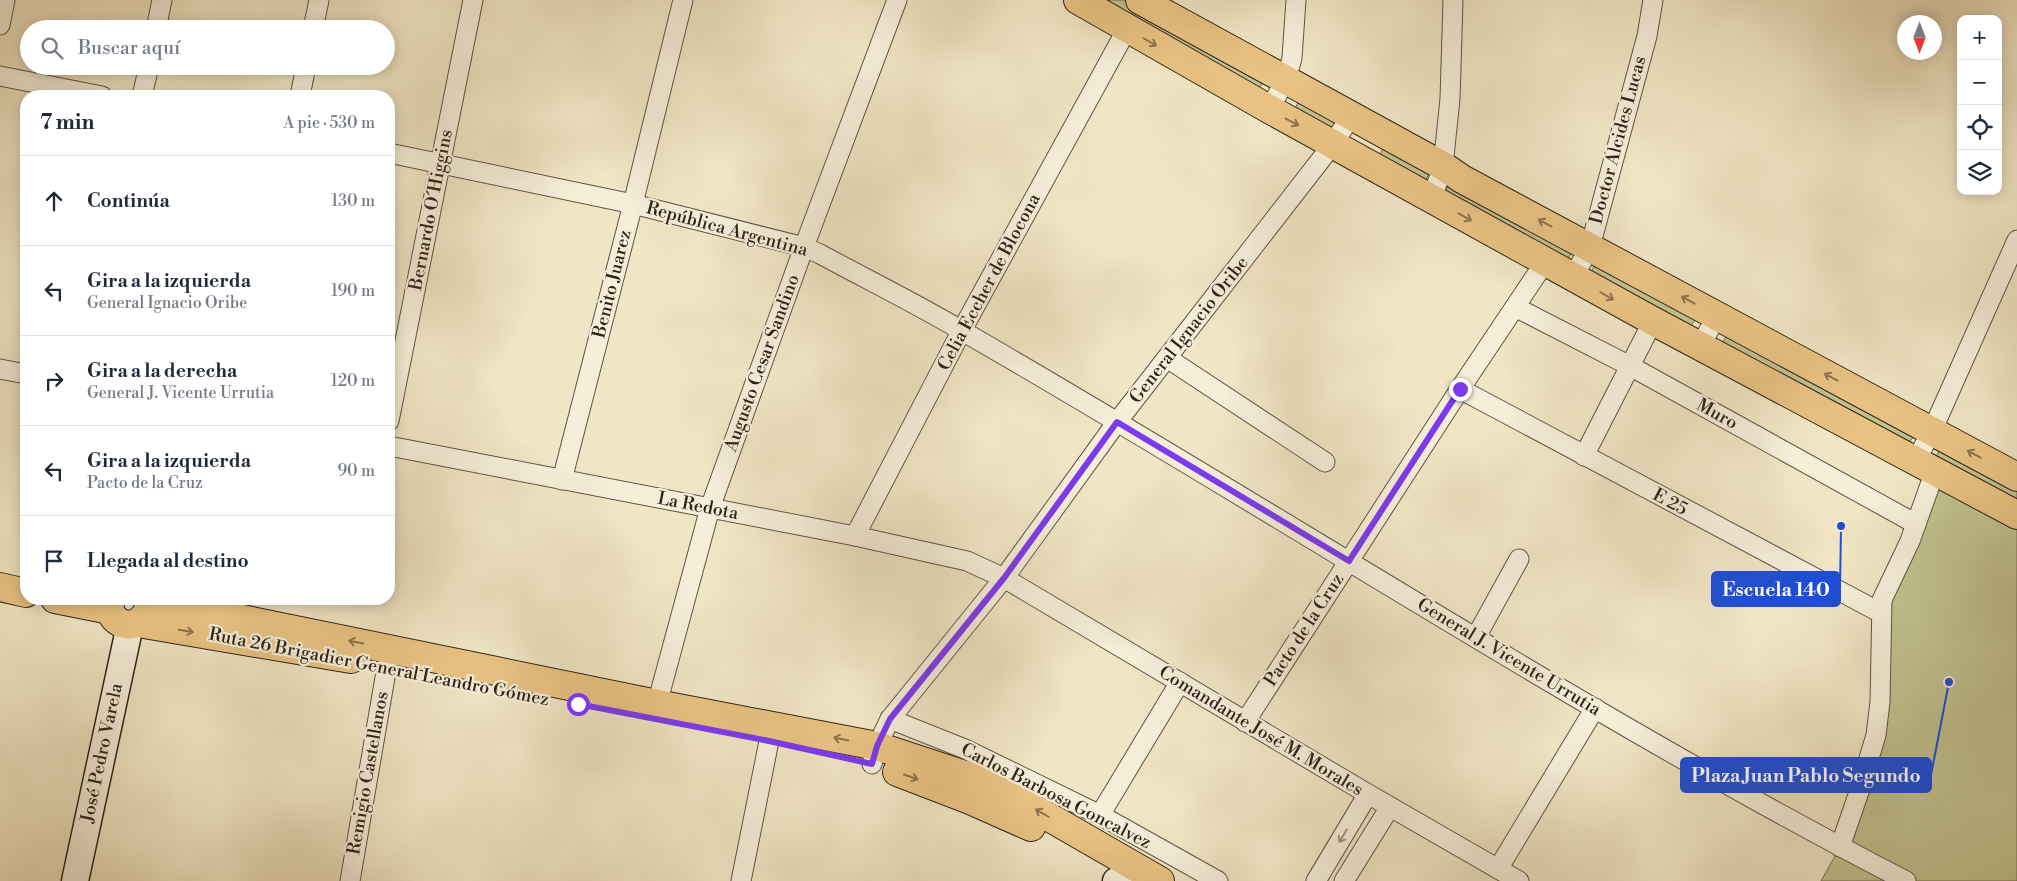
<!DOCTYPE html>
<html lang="es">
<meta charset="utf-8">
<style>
:root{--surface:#fff;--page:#f2f2f3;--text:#1f2937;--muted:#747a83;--line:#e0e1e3}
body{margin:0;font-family:"Libre Bodoni",serif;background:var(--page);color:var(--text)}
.controls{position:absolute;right:15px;top:15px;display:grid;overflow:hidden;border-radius:10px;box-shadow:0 2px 12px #0003}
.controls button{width:45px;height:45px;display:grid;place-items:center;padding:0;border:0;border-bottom:1px solid var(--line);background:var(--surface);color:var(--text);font:25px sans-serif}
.compass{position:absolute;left:1897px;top:15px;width:45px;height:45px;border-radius:50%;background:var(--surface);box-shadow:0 2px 12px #0003;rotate:180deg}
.stop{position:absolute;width:15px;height:15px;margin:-11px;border:4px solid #7c3aed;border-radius:50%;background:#fff}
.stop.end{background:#7c3aed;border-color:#fff;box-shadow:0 1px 5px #0008}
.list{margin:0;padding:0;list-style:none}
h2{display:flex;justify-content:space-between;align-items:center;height:65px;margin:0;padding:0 20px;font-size:21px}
h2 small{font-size:16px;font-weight:400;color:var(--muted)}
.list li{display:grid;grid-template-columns:32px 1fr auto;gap:15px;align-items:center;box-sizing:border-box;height:90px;padding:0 20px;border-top:1px solid var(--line)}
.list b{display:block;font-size:19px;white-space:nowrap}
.list p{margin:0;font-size:16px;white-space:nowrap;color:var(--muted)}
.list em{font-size:16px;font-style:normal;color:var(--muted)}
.icon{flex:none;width:28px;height:28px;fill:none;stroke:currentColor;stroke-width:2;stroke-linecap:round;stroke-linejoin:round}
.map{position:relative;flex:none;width:2017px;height:881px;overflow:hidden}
.search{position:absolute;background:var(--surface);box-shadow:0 2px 12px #0003;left:20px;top:20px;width:375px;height:55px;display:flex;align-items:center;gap:12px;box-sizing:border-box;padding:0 18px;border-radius:28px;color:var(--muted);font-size:19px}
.panel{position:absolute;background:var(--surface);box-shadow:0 2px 12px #0003;left:20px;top:90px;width:375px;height:515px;border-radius:20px}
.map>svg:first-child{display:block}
.green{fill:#c1c28f;stroke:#787254}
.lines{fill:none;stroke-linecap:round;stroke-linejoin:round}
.street-casing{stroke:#5f5443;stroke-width:21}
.secondary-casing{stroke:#2f2318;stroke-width:29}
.primary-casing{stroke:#2f2318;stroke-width:30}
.street{stroke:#f5eed9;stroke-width:19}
.secondary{stroke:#f5eed9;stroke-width:26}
.primary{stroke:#e8c282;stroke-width:28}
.oneway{stroke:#8c724d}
.oneway2{stroke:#9c9382}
.route{stroke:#7c3aed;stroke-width:6}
.labels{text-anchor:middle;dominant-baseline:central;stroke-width:4.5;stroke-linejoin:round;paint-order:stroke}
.street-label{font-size:18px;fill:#2f2318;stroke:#f5eed9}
.leader{fill:none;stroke:#1d4ed8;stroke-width:2}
.callout-dot{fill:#1d4ed8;stroke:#f5eed9;stroke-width:2}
.callout{fill:#1d4ed8;stroke:#1d4ed8;stroke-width:2}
.callout-label{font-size:19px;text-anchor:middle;font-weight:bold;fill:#fff}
</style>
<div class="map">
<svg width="2017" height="881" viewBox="0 0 2017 881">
<rect width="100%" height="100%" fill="#f0e5c4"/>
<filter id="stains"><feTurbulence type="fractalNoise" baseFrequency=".004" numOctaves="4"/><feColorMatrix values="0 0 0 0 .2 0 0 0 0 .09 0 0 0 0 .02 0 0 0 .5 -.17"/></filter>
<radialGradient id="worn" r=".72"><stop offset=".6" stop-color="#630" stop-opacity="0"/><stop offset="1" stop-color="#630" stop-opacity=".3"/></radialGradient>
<g class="green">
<polygon points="1103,0 1123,0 1264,81 1257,91"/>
<polygon points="1300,99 1341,123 1335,133 1294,110"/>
<polygon points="1384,146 1430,171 1425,182 1379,157"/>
<polygon points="1450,182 1573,250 1568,259 1445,192"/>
<polygon points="1597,261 1698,315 1691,326 1591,272"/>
<polygon points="1728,333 1917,433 1909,442 1723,342"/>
<polygon points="1942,447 2017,487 2017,502 1936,456"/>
<polygon points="1935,471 2017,515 2017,881 1821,881 1840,847 1870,760 1881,613"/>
</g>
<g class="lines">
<g class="street-casing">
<g id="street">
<polyline points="0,25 5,0"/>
<polyline points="156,29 162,0"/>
<polyline points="313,29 319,0"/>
<polyline points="0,76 102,96"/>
<polyline points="142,96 149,66"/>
<polyline points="300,96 306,66"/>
<polyline points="1269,109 1286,80 1292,58 1296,0"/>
<path d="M389 153 633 204 804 247 820 254C868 280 917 304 964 332 1279 513 1583 714 1906 881"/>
<polyline points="1432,198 1443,166 1450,99 1453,0"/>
<polyline points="1573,277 1590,247 1647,36 1653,0"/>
<polyline points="1515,307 1630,366 1916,524"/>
<polyline points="1700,346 1717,316"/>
<polyline points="1167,358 1325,462"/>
<polyline points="0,369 26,374"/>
<polyline points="1460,389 1881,613"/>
<polyline points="389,421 473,0"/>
<polyline points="389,446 855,536 967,561 1004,578 1368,794 1519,881"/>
<polyline points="1584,456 1653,321"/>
<polyline points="1916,460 1932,431 2017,240"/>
<polyline points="562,480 633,204 683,0"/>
<polyline points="855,536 962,330 1127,29"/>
<polyline points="1476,637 1519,559"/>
<polyline points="657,704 710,508 804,247 897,0"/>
<polyline points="890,719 965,749 1100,815 1218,881"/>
<polyline points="1245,722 1460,389 1545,262"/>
<polyline points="872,764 877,746 890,719 1004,578 1117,422 1333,144 1351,116"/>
<polyline points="1100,815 1180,682"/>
<polyline points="1840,847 1859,792 1876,735 1880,702 1882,600 1910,541 1935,471"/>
<polyline points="1498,869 1595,708"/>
<polyline points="350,881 387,666"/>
<polyline points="741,881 769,741"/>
<polyline points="1316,881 1368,794"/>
<polyline points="1344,881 1390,807"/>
</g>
</g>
<g class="secondary-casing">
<g id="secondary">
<polyline points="75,881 130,625"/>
<polyline points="1116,881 1123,878 1134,866"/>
</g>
</g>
<g class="primary-casing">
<g id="primary">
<polyline points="1078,0 1269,109 1653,321 2017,515"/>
<polyline points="1140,0 1443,166 1462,179 2017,477"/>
<polyline points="0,587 26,593"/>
<polyline points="55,599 110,610"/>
<path d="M110 599C105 625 137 635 148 610"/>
<polyline points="149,600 657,704 877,746 971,777 1028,805 1160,881"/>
<polyline points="138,623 351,659"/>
<polyline points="897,772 970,800 1031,827"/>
</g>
</g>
<use href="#street" class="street"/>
<use href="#secondary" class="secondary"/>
<use href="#primary" class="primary"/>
</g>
<defs><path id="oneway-shaft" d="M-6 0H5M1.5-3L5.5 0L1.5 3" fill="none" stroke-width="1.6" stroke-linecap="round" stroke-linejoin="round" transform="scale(1.25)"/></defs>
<g class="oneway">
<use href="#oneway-shaft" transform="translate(1150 42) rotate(30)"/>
<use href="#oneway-shaft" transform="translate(1292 122) rotate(28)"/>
<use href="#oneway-shaft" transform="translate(1465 217) rotate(29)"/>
<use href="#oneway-shaft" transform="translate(1545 223) rotate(-152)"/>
<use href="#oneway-shaft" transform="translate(1607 296) rotate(29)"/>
<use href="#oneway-shaft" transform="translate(1688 300) rotate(-151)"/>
<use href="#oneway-shaft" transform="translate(1831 377) rotate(-152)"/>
<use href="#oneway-shaft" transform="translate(1974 454) rotate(-152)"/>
<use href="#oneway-shaft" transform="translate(186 631) rotate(10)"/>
<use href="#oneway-shaft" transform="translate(356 642) rotate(-169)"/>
<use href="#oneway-shaft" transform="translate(841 739) rotate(-169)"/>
<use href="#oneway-shaft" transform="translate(911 777) rotate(19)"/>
<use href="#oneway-shaft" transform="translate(1042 813) rotate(-150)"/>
</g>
<use class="oneway2" href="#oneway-shaft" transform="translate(1343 836) rotate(121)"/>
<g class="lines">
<polyline class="route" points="578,704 769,741 872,764 877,746 890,719 1004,578 1117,422 1349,561 1460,389"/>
</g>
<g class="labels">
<g class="street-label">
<text transform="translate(1618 140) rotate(-75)">Doctor Alcides Lucas</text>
<text transform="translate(431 210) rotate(-79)">Bernardo O´Higgins</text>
<text transform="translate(727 229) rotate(15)">República Argentina</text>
<text transform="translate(989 282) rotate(-62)">Celia Eccher de Blocona</text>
<text transform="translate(612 284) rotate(-76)">Benito Juarez</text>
<text transform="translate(1189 330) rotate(-52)">General Ignacio Oribe</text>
<text transform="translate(762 363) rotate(-70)">Augusto Cesar Sandino</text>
<text transform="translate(1717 414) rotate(29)">Muro</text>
<text transform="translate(1670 502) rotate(28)">E 25</text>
<text transform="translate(698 506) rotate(11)">La Redota</text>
<text transform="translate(1304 630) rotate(-57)">Pacto de la Cruz</text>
<text transform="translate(1509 657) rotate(31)">General J. Vicente Urrutia</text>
<text transform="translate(379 667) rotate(11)">Ruta 26 Brigadier General Leandro Gómez</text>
<text transform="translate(1261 731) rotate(31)">Comandante José M. Morales</text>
<text transform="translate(102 753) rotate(-78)">José Pedro Varela</text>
<text transform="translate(368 773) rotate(-80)">Remigio Castellanos</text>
<text transform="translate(1056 796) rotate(27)">Carlos Barbosa Goncalvez</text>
</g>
</g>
<path class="leader" d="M1841 526L1840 589M1949 682L1931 775"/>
<g class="callout-dot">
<circle cx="1841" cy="526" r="5"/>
<circle cx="1949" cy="682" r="5"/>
</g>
<g class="callout">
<rect x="1712" y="572" width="128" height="34" rx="5"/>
<rect x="1681" y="758" width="250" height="34" rx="5"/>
</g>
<g class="callout-label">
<text x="1776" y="596">Escuela 140</text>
<text x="1806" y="782">Plaza Juan Pablo Segundo</text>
</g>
<rect width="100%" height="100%" filter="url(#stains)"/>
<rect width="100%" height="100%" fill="url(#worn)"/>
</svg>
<div class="controls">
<button>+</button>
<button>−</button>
<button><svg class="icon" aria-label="locate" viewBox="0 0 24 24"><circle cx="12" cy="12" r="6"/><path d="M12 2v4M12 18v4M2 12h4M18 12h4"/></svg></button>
<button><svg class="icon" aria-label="layers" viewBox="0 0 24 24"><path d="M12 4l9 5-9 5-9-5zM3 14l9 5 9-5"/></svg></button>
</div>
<svg class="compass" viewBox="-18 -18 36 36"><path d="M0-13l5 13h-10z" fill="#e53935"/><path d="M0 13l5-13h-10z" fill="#747a83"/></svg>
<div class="stop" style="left:578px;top:704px"></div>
<div class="stop end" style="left:1460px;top:389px"></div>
<div class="search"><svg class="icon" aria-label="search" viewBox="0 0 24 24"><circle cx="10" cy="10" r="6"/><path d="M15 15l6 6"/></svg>Buscar aquí</div>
<section class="panel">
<h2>7 min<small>A pie · 530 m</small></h2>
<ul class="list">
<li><svg class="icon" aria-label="ahead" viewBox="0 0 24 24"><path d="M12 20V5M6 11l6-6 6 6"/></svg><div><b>Continúa</b></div><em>130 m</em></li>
<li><svg class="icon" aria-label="left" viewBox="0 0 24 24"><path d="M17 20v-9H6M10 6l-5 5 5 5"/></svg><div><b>Gira a la izquierda</b><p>General Ignacio Oribe</p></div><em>190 m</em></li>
<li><svg class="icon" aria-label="right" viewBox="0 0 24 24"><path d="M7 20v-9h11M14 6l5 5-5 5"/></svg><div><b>Gira a la derecha</b><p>General J. Vicente Urrutia</p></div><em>120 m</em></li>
<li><svg class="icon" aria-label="left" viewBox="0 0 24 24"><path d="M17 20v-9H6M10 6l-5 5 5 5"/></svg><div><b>Gira a la izquierda</b><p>Pacto de la Cruz</p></div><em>90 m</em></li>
<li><svg class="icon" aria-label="arrive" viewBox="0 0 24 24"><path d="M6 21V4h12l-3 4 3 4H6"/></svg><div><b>Llegada al destino</b></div></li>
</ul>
</section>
</div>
